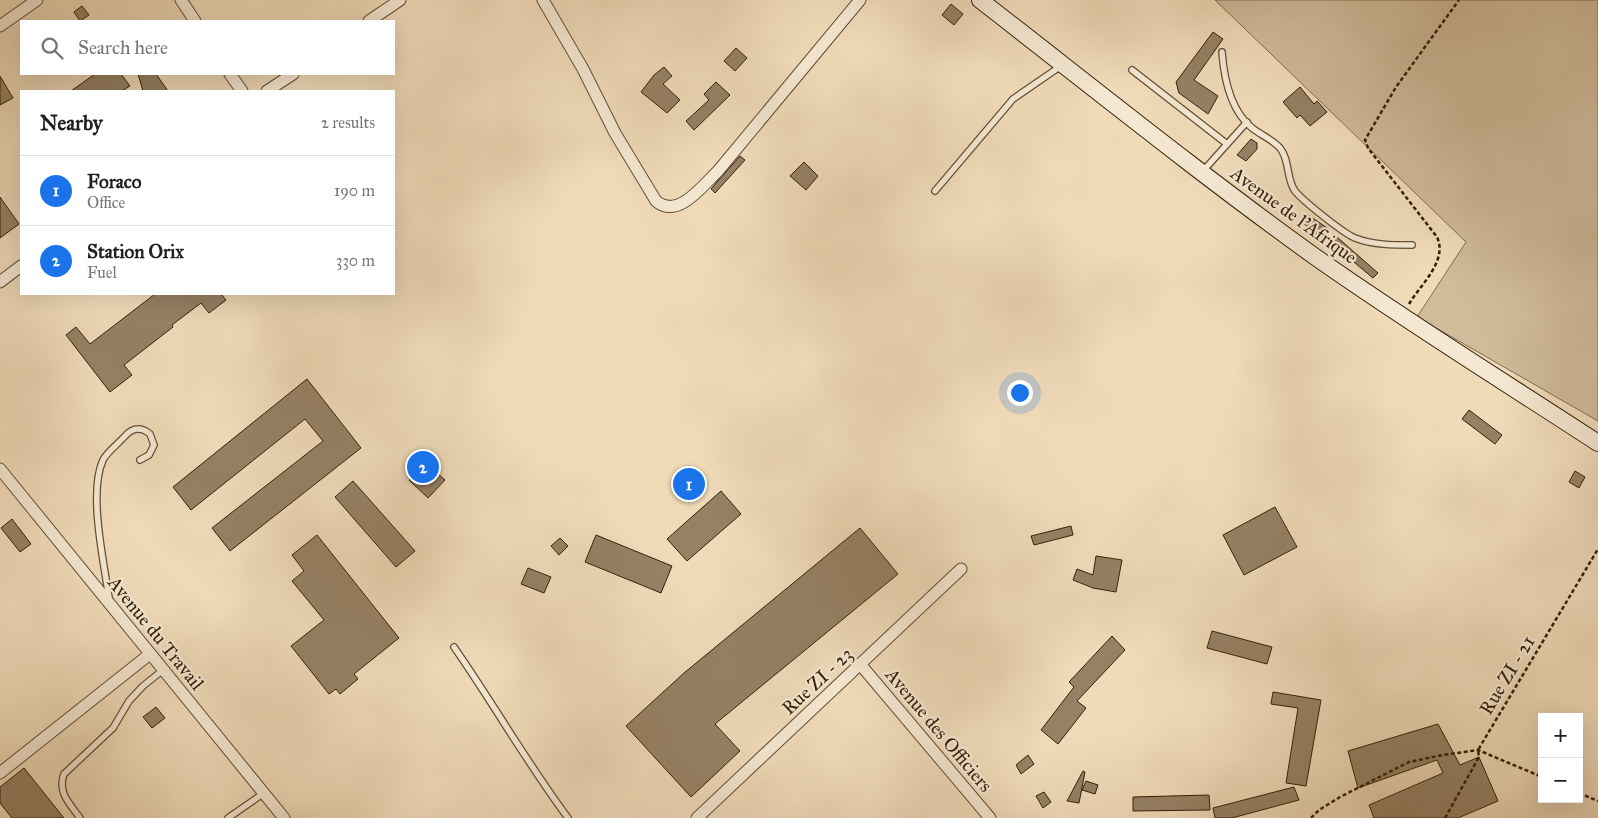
<!DOCTYPE html>
<meta charset="utf-8">
<style>
:root{--surface:#fff;--page:#f6f6f6;--text:#202124;--muted:#757577;--line:#e0e0e0;--accent:#1a73e8}
body{margin:0;font-family:"IM FELL Great Primer",serif;background:var(--page);color:var(--text)}
.controls{position:absolute;right:15px;bottom:15px;display:grid;overflow:hidden;border-radius:0px;box-shadow:0 5px 20px #0002}
.controls button{width:45px;height:45px;display:grid;place-items:center;padding:0;border:0;border-bottom:1px solid var(--line);background:var(--surface);color:var(--text);font:25px sans-serif}
.you{position:absolute;left:1019px;top:392px;width:18px;height:18px;margin:-12px;border:4px solid #fff;border-radius:50%;background:#1a73e8;box-shadow:0 0 0 8px #1a73e833}
.badge{display:grid;place-items:center;width:32px;height:32px;border-radius:50%;background:var(--accent);color:#fff;font-size:16px;font-weight:700}
.pin{position:absolute;translate:-50% -50%;border:2px solid #fff;box-shadow:0 1px 5px #0006}
.list{margin:0;padding:0;list-style:none}
h2{display:flex;justify-content:space-between;align-items:center;height:65px;margin:0;padding:0 20px;font-size:21px}
h2 small{font-size:16px;font-weight:400;color:var(--muted)}
.list li{display:grid;grid-template-columns:32px 1fr auto;gap:15px;align-items:center;box-sizing:border-box;height:70px;padding:0 20px;border-top:1px solid var(--line)}
.list b{display:block;font-size:19px;white-space:nowrap}
.list p{margin:0;font-size:16px;white-space:nowrap;color:var(--muted)}
.list em{font-size:16px;font-style:normal;color:var(--muted)}
.icon{flex:none;width:28px;height:28px;fill:none;stroke:currentColor;stroke-width:2;stroke-linecap:round;stroke-linejoin:round}
.map{position:relative;flex:none;width:1598px;height:818px;overflow:hidden}
.search{position:absolute;background:var(--surface);box-shadow:0 5px 20px #0002;left:20px;top:20px;width:375px;height:55px;display:flex;align-items:center;gap:12px;box-sizing:border-box;padding:0 18px;border-radius:0px;color:var(--muted);font-size:19px}
.panel{position:absolute;background:var(--surface);box-shadow:0 5px 20px #0002;left:20px;top:90px;width:375px;height:205px;border-radius:0px}
.map>svg:first-child{display:block}
.green{fill:#d0bb9b;stroke:#826e52}
.building{fill:#968165;stroke:#352009}
.lines{fill:none;stroke-linecap:round;stroke-linejoin:round}
.service-casing{stroke:#644f35;stroke-width:8}
.minor-casing{stroke:#644f35;stroke-width:13}
.secondary-casing{stroke:#352009;stroke-width:18}
.path{stroke:#352009;stroke-width:2.5;stroke-dasharray:4 2.5;stroke-linecap:butt}
.service{stroke:#f5e8d2;stroke-width:5.5}
.minor{stroke:#f5e8d2;stroke-width:11}
.secondary{stroke:#f5e8d2;stroke-width:16}
.labels{text-anchor:middle;dominant-baseline:central;stroke-width:4.5;stroke-linejoin:round;paint-order:stroke}
.street-label{font-size:19px;fill:#352009;stroke:#f5e8d2}
</style>
<div class="map">
<svg width="1598" height="818" viewBox="0 0 1598 818">
<rect width="100%" height="100%" fill="#f0dbb9"/>
<filter id="stains"><feTurbulence type="fractalNoise" baseFrequency=".004" numOctaves="4"/><feColorMatrix values="0 0 0 0 .2 0 0 0 0 .09 0 0 0 0 .02 0 0 0 .5 -.17"/></filter>
<radialGradient id="worn" r=".72"><stop offset=".6" stop-color="#630" stop-opacity="0"/><stop offset="1" stop-color="#630" stop-opacity=".3"/></radialGradient>
<polygon class="green" points="1215,0 1598,0 1598,421 1417,317 1466,242"/>
<g class="building">
<polygon points="951,4 963,14 954,25 942,15"/>
<polygon points="82,6 89,15 80,21 74,12"/>
<polygon points="1213,32 1223,39 1194,80 1218,96 1208,114 1179,93 1176,82"/>
<polygon points="736,48 747,58 735,71 724,61"/>
<polygon points="664,67 672,76 663,84 680,100 667,113 641,92 654,75"/>
<polygon points="95,74 121,74 130,86 122,91 71,91"/>
<polygon points="138,74 156,74 168,91 143,91"/>
<polygon points="0,76 13,98 0,105"/>
<polygon points="716,82 730,95 694,130 686,121 709,100 704,94"/>
<polygon points="1300,87 1314,104 1317,101 1327,112 1310,126 1300,115 1297,118 1283,102"/>
<polygon points="1251,139 1257,143 1257,149 1246,161 1237,155"/>
<polygon points="740,156 745,160 715,193 711,189"/>
<polygon points="804,162 818,176 806,190 790,176"/>
<polygon points="0,197 19,224 0,238"/>
<polygon points="1307,214 1330,230 1323,239 1302,222"/>
<polygon points="1337,237 1378,273 1373,278 1337,248 1332,242"/>
<polygon points="155,294 221,294 226,300 209,313 201,303 172,325 173,327 124,365 132,375 110,392 66,335 76,327 90,344"/>
<polygon points="307,379 361,448 230,551 212,528 323,441 305,419 191,510 173,487"/>
<polygon points="1469,410 1502,435 1495,444 1462,419"/>
<polygon points="420,468 430,478 436,472 445,480 428,498 409,480"/>
<polygon points="1575,471 1585,477 1579,488 1569,482"/>
<polygon points="353,481 415,551 396,567 335,497"/>
<polygon points="721,491 741,514 687,561 667,539"/>
<polygon points="1275,507 1297,547 1244,575 1223,535"/>
<polygon points="12,519 31,544 20,552 1,528"/>
<polygon points="1071,526 1073,535 1034,545 1031,536"/>
<polygon points="860,528 898,574 715,724 740,751 691,797 626,726 684,673"/>
<polygon points="317,535 399,638 354,674 358,679 340,694 336,689 329,694 291,646 324,620 292,581 304,571 292,555"/>
<polygon points="596,535 672,566 661,593 585,562"/>
<polygon points="560,538 568,546 559,555 551,546"/>
<polygon points="1096,556 1122,560 1116,592 1093,588 1073,580 1077,569 1093,575"/>
<polygon points="528,568 551,577 544,593 521,584"/>
<polygon points="1212,631 1272,647 1267,664 1207,648"/>
<polygon points="1112,636 1125,650 1077,701 1086,708 1058,744 1041,730 1074,687 1069,682"/>
<polygon points="1273,692 1321,700 1306,786 1286,783 1298,708 1271,704"/>
<polygon points="156,707 165,718 152,728 143,717"/>
<polygon points="1438,724 1460,765 1479,757 1498,801 1458,818 1374,818 1369,805 1443,773 1437,760 1358,788 1348,751"/>
<polygon points="1028,755 1034,764 1021,774 1016,765"/>
<polygon points="24,768 64,818 12,818 0,803 0,787"/>
<polygon points="1083,771 1085,772 1079,803 1067,801"/>
<polygon points="1086,781 1098,785 1095,794 1082,790"/>
<polygon points="1294,787 1299,800 1232,818 1215,818 1213,808"/>
<polygon points="1044,792 1051,802 1043,808 1036,796"/>
<polygon points="1209,795 1210,810 1133,811 1133,797"/>
</g>
<g class="lines">
<g class="service-casing">
<g id="service">
<path d="M1222 52C1224 79 1230 110 1252 128 1261 135 1273 140 1280 148 1290 160 1286 179 1295 191 1303 201 1343 233 1355 238 1373 245 1393 245 1412 245"/>
<polyline points="1132,70 1227,144"/>
<polyline points="1203,171 1247,122"/>
<polyline points="935,191 1013,99 1061,66"/>
<path d="M109 598C104 562 88 493 103 460 107 452 118 444 124 437 132 428 140 426 150 434L154 445 149 455 140 460"/>
<path d="M454 647C493 703 527 763 568 818"/>
<path d="M80 818C70 804 57 792 64 774L113 728 129 701 143 686 163 670"/>
<polyline points="228,818 264,793"/>
</g>
</g>
<g class="minor-casing">
<g id="minor">
<polyline points="181,0 195,21"/>
<path d="M543 0 583 69 615 133 656 201C678 220 703 185 718 171L860 0"/>
<polyline points="369,21 400,0"/>
<polyline points="0,26 37,0"/>
<polyline points="230,74 242,91"/>
<polyline points="267,91 293,74"/>
<polyline points="0,282 21,266"/>
<polyline points="0,469 284,818"/>
<polyline points="860,664 990,818"/>
<polyline points="0,773 150,654"/>
<polyline points="697,818 961,569"/>
</g>
</g>
<g class="secondary-casing">
<path id="secondary" d="M980 0C1091 86 1200 174 1314 256 1406 321 1503 381 1598 443"/>
</g>
<g class="path">
<path d="M1409 304C1421 284 1448 261 1437 237L1368 148 1365 140 1396 87 1459 0"/>
<polyline points="1579,793 1598,801"/>
<polyline points="1311,818 1319,810 1340,797 1409,762 1443,755 1478,750 1542,777"/>
<polyline points="1445,818 1479,757 1478,750 1598,549"/>
</g>
<use href="#service" class="service"/>
<use href="#minor" class="minor"/>
<use href="#secondary" class="secondary"/>
</g>
<g class="labels">
<g class="street-label">
<text transform="translate(1294 215) rotate(36)">Avenue de l'Afrique</text>
<text transform="translate(156 633) rotate(51)">Avenue du Travail</text>
<text transform="translate(1507 675) rotate(-59)">Rue ZI - 21</text>
<text transform="translate(817 681) rotate(-43)">Rue ZI - 23</text>
<text transform="translate(939 730) rotate(50)">Avenue des Officiers</text>
</g>
</g>
<rect width="100%" height="100%" filter="url(#stains)"/>
<rect width="100%" height="100%" fill="url(#worn)"/>
</svg>
<div class="controls">
<button>+</button>
<button>−</button>
</div>
<div class="you"></div>
<div class="pin badge" style="left:689px;top:484px">1</div>
<div class="pin badge" style="left:423px;top:467px">2</div>
<div class="search"><svg class="icon" aria-label="search" viewBox="0 0 24 24"><circle cx="10" cy="10" r="6"/><path d="M15 15l6 6"/></svg>Search here</div>
<section class="panel">
<h2>Nearby<small>2 results</small></h2>
<ul class="list">
<li><span class="badge">1</span><div><b>Foraco</b><p>Office</p></div><em>190 m</em></li>
<li><span class="badge">2</span><div><b>Station Orix</b><p>Fuel</p></div><em>330 m</em></li>
</ul>
</section>
</div>
